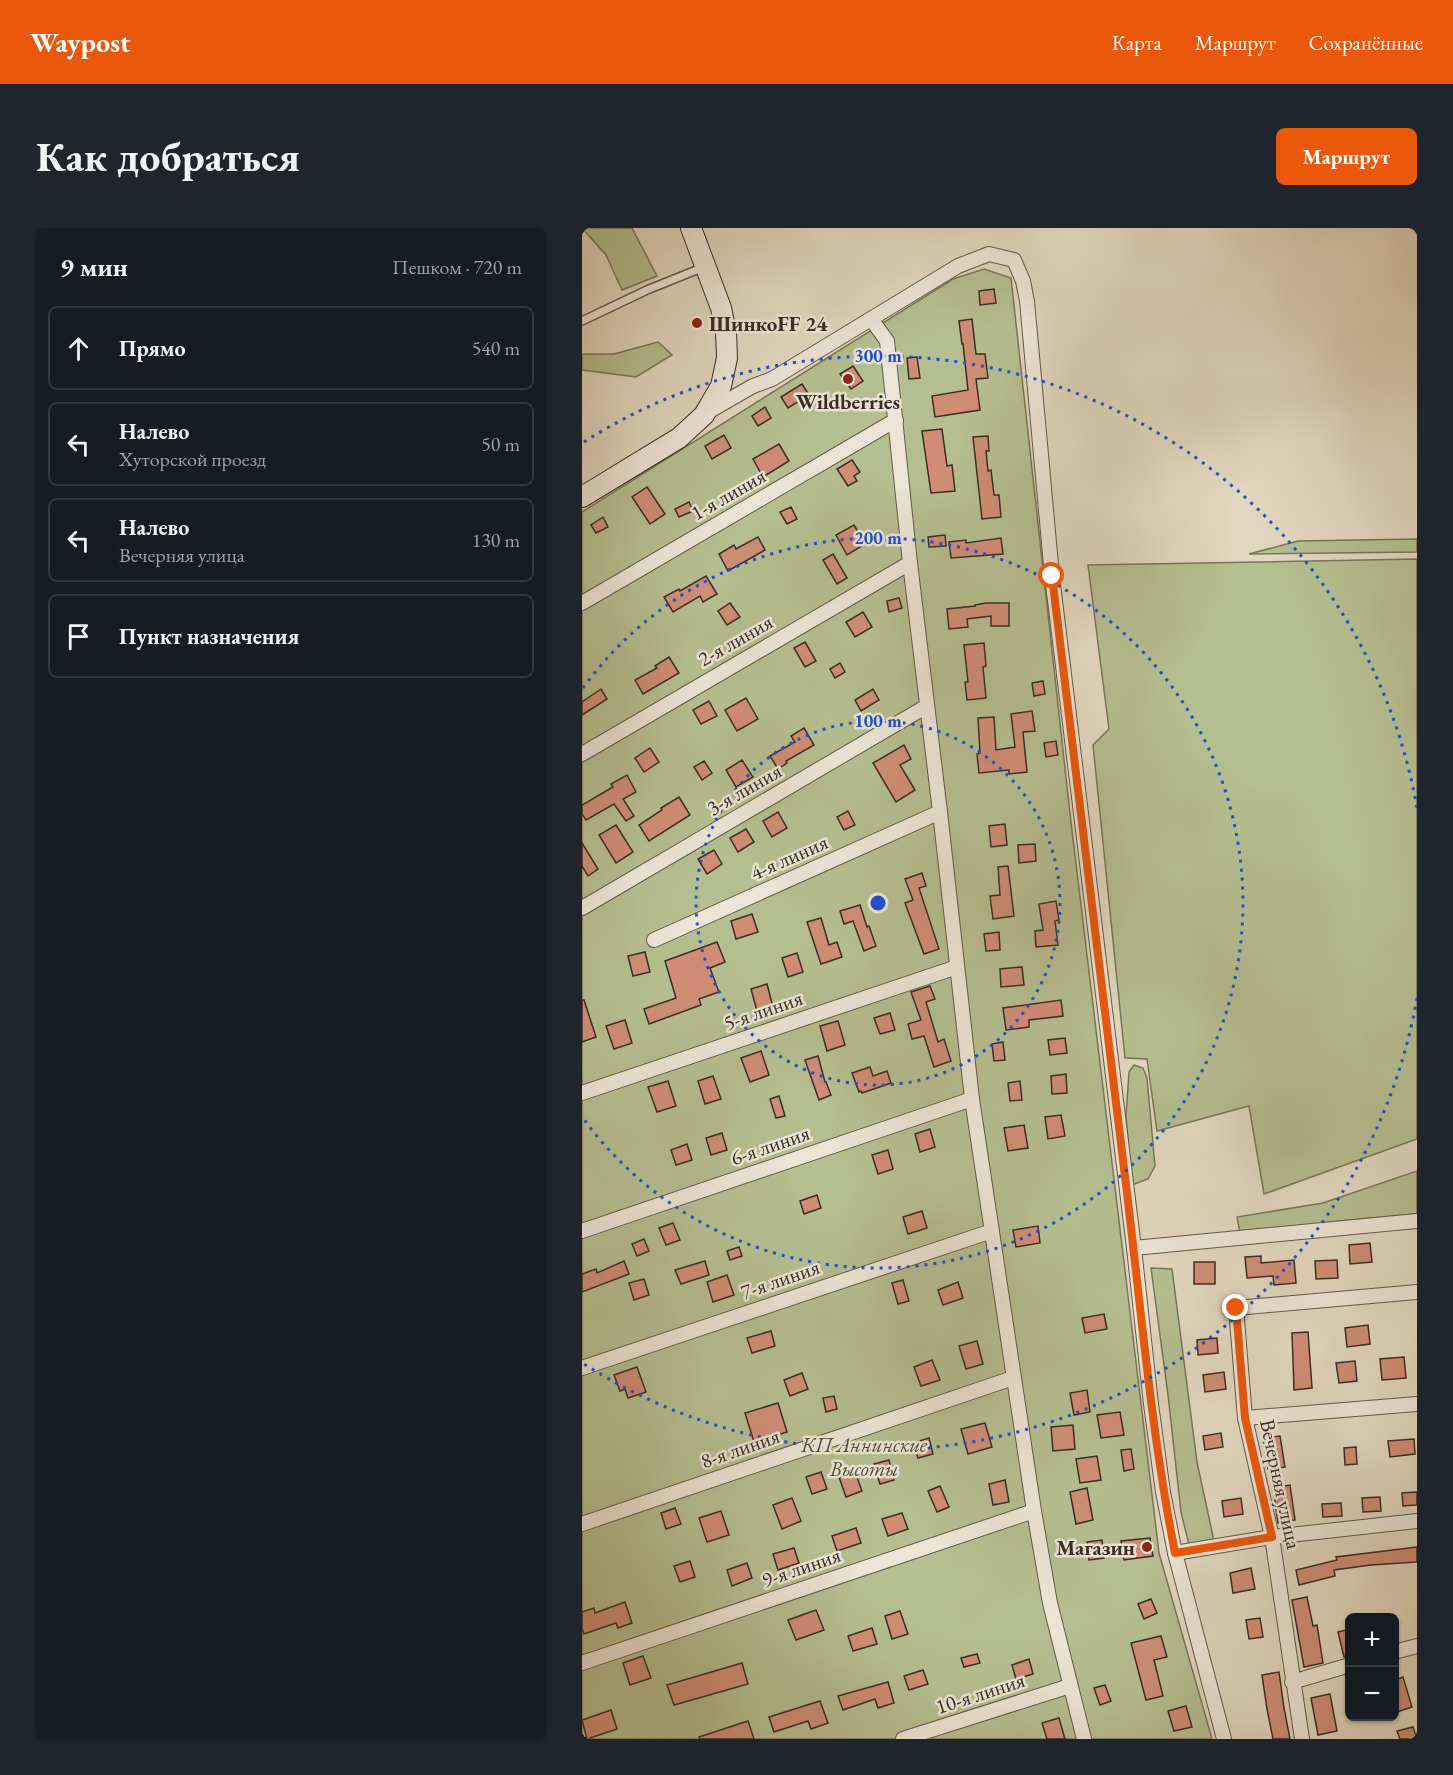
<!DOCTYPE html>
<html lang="ru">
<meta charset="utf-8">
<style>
:root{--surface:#171b24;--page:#20242c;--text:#f1f3f6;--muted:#9ea1a6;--line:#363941;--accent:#ea580c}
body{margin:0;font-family:"EB Garamond",serif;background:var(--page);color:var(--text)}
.controls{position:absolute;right:18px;bottom:18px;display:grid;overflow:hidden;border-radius:9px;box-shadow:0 2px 4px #0004}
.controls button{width:54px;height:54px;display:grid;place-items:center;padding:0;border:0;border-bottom:2px solid var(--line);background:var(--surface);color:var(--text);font:30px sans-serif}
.stop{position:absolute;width:18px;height:18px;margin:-14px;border:4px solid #ea580c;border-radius:50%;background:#fff}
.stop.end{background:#ea580c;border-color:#fff;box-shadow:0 2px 6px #0008}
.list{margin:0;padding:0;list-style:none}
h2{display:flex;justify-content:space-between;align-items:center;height:78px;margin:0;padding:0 24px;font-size:26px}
h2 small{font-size:20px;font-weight:400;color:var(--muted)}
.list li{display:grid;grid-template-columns:39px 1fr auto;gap:18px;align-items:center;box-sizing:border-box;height:84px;margin:0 12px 12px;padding:0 12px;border:2px solid var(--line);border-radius:9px}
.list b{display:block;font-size:22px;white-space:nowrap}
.list p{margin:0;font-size:20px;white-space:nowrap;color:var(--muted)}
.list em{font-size:20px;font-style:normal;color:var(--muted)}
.icon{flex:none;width:33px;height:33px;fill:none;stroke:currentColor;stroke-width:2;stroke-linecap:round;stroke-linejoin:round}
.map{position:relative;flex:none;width:835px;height:1511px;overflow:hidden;border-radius:9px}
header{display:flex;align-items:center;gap:36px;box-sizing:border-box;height:84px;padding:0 30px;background:var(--accent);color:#fff}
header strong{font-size:28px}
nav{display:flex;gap:33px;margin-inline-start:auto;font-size:21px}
.intro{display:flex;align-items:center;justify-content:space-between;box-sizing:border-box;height:144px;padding:0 36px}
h1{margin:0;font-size:42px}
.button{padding:15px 27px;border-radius:9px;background:var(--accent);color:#fff;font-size:21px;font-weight:700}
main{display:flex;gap:36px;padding:0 36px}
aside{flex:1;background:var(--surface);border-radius:9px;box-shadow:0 2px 4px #0004}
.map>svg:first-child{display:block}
.green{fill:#b5be90;stroke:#78765a;stroke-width:1.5}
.building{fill:#cf8d76;stroke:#3a2d24;stroke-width:1.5}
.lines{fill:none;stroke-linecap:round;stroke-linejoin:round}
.lane-casing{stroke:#64584a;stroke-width:10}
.street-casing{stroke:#64584a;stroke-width:16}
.secondary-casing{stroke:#3a2d24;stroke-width:22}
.lane{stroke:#ece5d5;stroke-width:7}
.street{stroke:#ece5d5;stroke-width:14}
.secondary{stroke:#ece5d5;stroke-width:20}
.route{stroke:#ea580c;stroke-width:8}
.ring{fill:none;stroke:#1d4ed8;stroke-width:3;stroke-dasharray:3 6}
.poi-dot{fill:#8f2418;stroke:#ece5d5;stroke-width:2}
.labels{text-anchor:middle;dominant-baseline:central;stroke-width:5;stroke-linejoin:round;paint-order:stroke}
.poi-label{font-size:21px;font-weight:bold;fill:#3a2d24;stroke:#ece5d5;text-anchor:start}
.street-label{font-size:21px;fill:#3a2d24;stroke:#ece5d5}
.park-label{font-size:21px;font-style:italic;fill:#534a3a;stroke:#ece5d5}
.centre{fill:#1d4ed8;stroke:#ece5d5;stroke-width:3}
.ring-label{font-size:18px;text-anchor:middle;font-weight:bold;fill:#1d4ed8;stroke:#ece5d5;stroke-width:5;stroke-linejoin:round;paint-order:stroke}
</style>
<header>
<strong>Waypost</strong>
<nav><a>Карта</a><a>Маршрут</a><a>Сохранённые</a></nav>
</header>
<div class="intro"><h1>Как добраться</h1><a class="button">Маршрут</a></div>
<main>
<aside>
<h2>9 мин<small>Пешком · 720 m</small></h2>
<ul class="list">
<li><svg class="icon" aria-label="ahead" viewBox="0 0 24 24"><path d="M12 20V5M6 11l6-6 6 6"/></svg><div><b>Прямо</b></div><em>540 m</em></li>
<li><svg class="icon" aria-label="left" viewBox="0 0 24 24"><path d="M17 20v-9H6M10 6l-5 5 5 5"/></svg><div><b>Налево</b><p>Хуторской проезд</p></div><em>50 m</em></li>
<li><svg class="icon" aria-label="left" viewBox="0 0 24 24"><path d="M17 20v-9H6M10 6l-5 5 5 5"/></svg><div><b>Налево</b><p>Вечерняя улица</p></div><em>130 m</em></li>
<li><svg class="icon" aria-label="arrive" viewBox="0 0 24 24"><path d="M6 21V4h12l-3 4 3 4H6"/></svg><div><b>Пункт назначения</b></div></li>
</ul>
</aside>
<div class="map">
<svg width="835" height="1511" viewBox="0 0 835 1511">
<rect width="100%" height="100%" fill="#e1d7be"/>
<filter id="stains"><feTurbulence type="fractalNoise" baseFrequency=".00333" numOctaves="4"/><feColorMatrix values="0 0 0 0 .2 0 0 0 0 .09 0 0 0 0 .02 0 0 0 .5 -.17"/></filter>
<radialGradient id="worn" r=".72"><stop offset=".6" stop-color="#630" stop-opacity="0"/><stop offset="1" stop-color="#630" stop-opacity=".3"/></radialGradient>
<g class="green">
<polygon points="0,0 50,0 75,48 40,62 24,27"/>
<polygon points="402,41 429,50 488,586 577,1325 630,1511 0,1511 0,284 371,51"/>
<polygon points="76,114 90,127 54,149 0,142 0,126 32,126"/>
<polygon points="835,311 835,324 667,326 716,313"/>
<polygon points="835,331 835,911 682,966 667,878 575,903 565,831 543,830 511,517 527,501 506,337"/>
<polygon points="552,837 561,840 565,850 573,938 566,951 550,957 544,888 547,844"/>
<polygon points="835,943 835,986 768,992 658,1005 655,989 741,975"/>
<polygon points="569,1040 590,1041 615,1234 632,1313 607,1317 599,1284 586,1167"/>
</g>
<g class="building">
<polygon points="412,61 414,75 398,77 397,63"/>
<polygon points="390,91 394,126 403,126 406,150 394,151 398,182 353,189 350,168 386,162 381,116 380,116 377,93"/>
<polygon points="335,129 338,150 327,151 325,130"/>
<polygon points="271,138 281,153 269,161 258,146"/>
<polygon points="220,156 227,167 206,180 199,169"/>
<polygon points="183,179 189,190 176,198 170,188"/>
<polygon points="360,201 365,238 370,237 373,263 349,265 340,203"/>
<polygon points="142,207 149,220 130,231 123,218"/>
<polygon points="406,208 407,223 404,223 406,243 409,242 412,267 417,267 419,289 400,291 391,209"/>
<polygon points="197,216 207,233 181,249 171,231"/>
<polygon points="270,232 278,244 272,248 275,253 266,258 255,241"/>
<polygon points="65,259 83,286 68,296 50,269"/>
<polygon points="107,274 111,283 97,289 93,281"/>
<polygon points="209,279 215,291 205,296 198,284"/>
<polygon points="21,289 26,299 14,305 9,297"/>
<polygon points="272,297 283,316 265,327 254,307"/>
<polygon points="363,307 364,318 347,319 346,309"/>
<polygon points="176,309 183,322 146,343 137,326 152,317 154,321"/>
<polygon points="419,310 421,326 369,330 367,314 384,312 384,315"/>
<polygon points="251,326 265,350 255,356 241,332"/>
<polygon points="124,348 135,366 121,374 118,368 91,384 82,369 97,361 98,363"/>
<polygon points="317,370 320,380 307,384 305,373"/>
<polygon points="148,375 158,389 145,397 136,383"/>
<polygon points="404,375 427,375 427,398 409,398 409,388 385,391 386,399 367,401 365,381 393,378 393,377"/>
<polygon points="281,384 290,399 273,409 264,394"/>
<polygon points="223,414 234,433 223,439 212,420"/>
<polygon points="402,415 404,438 401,439 404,470 385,472 383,454 386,454 382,417"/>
<polygon points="87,429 97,445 61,466 53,452 75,440 73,438"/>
<polygon points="258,435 263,444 253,450 248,441"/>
<polygon points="461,453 463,466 452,468 450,455"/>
<polygon points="19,461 25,471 0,487 0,474"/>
<polygon points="291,461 297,472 279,483 273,472"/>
<polygon points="164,470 176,491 155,503 143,482"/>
<polygon points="127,473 135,488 119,496 111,482"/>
<polygon points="450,483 453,503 441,504 445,544 427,546 427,542 397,545 395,526 398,525 396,490 412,489 414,522 433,519 429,486"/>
<polygon points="222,500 232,517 204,533 205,535 196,541 188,528 213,514 209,508"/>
<polygon points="474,513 476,527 464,529 462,515"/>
<polygon points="322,517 329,531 318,537 333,562 314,574 291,535"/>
<polygon points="68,520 77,534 62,544 53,530"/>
<polygon points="160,532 171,549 154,559 144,542"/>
<polygon points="122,533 130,545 120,552 112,539"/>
<polygon points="45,547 54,564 41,571 52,588 44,593 32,576 4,592 0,586 0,577 31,559 29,556"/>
<polygon points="97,569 108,587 67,613 57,597 80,582 79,580"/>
<polygon points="266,583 273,597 262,602 255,589"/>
<polygon points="196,584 205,600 190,609 181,593"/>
<polygon points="423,596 425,617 409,619 407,598"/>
<polygon points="34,597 51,624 34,635 17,607"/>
<polygon points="164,601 172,614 156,624 148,610"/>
<polygon points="0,615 16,641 6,648 0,638"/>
<polygon points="453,616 454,633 437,635 436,617"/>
<polygon points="132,622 140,636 125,646 116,631"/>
<polygon points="426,638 432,688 411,691 408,668 418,667 416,639"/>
<polygon points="340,645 344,658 337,660 357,721 342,726 323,675 331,672 323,651"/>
<polygon points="474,673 477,692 473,693 476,717 454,719 453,703 461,702 457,676"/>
<polygon points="278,677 285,699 287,698 294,718 282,723 271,693 262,696 258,683"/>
<polygon points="170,686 176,704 154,711 149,693"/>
<polygon points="239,690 247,717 255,714 260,729 239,736 225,694"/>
<polygon points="417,704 418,722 404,723 402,706"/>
<polygon points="135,714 143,734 128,740 137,764 117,771 119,777 67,796 62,781 94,770 83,733"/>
<polygon points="63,724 68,744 51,748 46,728"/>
<polygon points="215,725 221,744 206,749 200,730"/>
<polygon points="440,739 442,757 419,759 418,741"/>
<polygon points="185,756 191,779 175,783 169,761"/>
<polygon points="348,758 353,771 344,774 356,814 362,811 369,833 352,839 342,808 330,811 326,796 339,792 329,764"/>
<polygon points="0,772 2,772 14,809 0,814"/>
<polygon points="479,772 481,788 447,792 447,799 424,802 421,780"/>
<polygon points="308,785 313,802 298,806 292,790"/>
<polygon points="43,792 50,815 32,821 24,798"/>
<polygon points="256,793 263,817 245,823 238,798"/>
<polygon points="483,810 485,825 468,827 466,812"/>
<polygon points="421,814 423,832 412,833 410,816"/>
<polygon points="179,823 187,847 168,854 159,830"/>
<polygon points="236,828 243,854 244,854 249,867 237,872 223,832"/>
<polygon points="288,839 291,848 305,843 309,855 280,865 279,863 277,864 270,845"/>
<polygon points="484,846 485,865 470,866 469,848"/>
<polygon points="131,848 139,871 123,876 116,853"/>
<polygon points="86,853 94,878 75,884 66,859"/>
<polygon points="438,853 440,872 428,873 426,855"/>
<polygon points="197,868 203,888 194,890 188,871"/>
<polygon points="479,887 483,908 466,911 463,889"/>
<polygon points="442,897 446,920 426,923 422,900"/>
<polygon points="348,901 353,919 338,924 333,906"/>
<polygon points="140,905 145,922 129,927 124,910"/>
<polygon points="105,916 110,932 94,937 89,922"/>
<polygon points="306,922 311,941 296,946 290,927"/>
<polygon points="235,967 239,980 222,986 218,973"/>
<polygon points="340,983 345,1000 326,1006 321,989"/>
<polygon points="91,995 98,1012 84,1017 77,1000"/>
<polygon points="456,998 458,1015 434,1019 431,1002"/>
<polygon points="62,1011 67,1023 55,1028 50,1016"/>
<polygon points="788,1015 790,1034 768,1036 767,1017"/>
<polygon points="157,1019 160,1028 148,1032 145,1023"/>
<polygon points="679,1028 679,1035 712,1032 714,1055 692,1057 691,1048 665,1050 663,1029"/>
<polygon points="755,1032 756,1050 734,1051 733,1033"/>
<polygon points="42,1033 47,1046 0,1064 0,1046 14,1041 15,1045"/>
<polygon points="123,1033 127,1047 99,1056 93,1042"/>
<rect x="612" y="1034" width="21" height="22"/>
<polygon points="145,1047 152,1067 131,1074 125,1054"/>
<polygon points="62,1051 67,1067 52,1072 47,1055"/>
<polygon points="321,1052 327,1073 316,1076 310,1055"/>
<polygon points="376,1054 381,1070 361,1077 356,1062"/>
<polygon points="522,1086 525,1101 503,1105 500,1090"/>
<polygon points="786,1097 788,1116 765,1119 763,1100"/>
<polygon points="189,1103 193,1118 170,1125 165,1110"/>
<polygon points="726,1104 730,1160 712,1162 710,1105"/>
<polygon points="635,1110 636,1125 616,1127 615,1112"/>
<polygon points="395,1113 401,1136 384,1141 377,1118"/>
<polygon points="822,1129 824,1150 800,1152 798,1131"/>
<polygon points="350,1132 358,1152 339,1158 332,1139"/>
<polygon points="773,1133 775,1153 757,1155 754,1135"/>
<polygon points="55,1139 64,1164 46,1170 43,1161 38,1163 32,1147"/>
<polygon points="642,1144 644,1161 623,1164 621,1147"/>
<polygon points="220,1145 226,1161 208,1168 202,1152"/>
<polygon points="505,1162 508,1184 492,1187 488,1165"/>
<polygon points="252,1168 255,1181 244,1184 241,1170"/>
<polygon points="196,1175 205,1204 172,1214 163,1185"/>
<polygon points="538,1184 542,1207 519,1210 515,1187"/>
<polygon points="403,1195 410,1219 386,1226 379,1201"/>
<polygon points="491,1197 493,1221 471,1223 469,1199"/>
<polygon points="639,1205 641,1219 623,1222 621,1208"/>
<polygon points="698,1208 703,1239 686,1241 681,1210"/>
<polygon points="347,1210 351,1226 336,1230 331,1215"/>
<polygon points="832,1211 833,1226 808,1229 806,1213"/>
<polygon points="774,1219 775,1236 763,1237 762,1220"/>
<polygon points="549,1221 552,1241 542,1243 539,1222"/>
<polygon points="515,1228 519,1252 498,1255 494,1231"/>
<polygon points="307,1232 312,1252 298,1256 292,1236"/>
<polygon points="239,1244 245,1261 230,1266 224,1249"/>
<polygon points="273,1244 280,1263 264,1269 257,1249"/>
<polygon points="423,1252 427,1274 411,1277 407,1256"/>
<polygon points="708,1257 713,1292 696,1295 691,1260"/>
<polygon points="358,1258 367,1279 355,1284 346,1263"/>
<polygon points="505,1260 511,1292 494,1296 488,1264"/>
<polygon points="835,1264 835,1277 821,1278 820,1265"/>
<polygon points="798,1269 799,1283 781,1284 780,1270"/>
<polygon points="210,1270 219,1293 200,1301 191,1277"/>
<polygon points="659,1270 661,1286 642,1289 640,1273"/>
<polygon points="759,1275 760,1288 741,1289 740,1276"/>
<polygon points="93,1280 99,1296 84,1301 79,1285"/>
<polygon points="139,1283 147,1307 125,1314 117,1290"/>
<polygon points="320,1285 326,1301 306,1308 300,1291"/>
<polygon points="274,1300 279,1315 255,1323 250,1308"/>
<polygon points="568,1310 571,1328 542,1332 539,1313"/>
<polygon points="520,1312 522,1330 507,1332 505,1314"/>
<polygon points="835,1319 835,1334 789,1337 752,1342 753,1348 717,1357 714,1342 755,1332 754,1329"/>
<polygon points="212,1320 217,1335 196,1342 191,1326"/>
<polygon points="108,1333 113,1349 98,1354 92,1338"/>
<polygon points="165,1335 170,1350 150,1358 145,1342"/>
<polygon points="669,1340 673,1361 651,1365 648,1345"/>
<polygon points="725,1369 731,1398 735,1397 741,1435 722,1439 710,1372"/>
<polygon points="569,1371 575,1385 562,1391 556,1376"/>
<polygon points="43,1374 50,1395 36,1400 34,1395 2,1406 0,1400 0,1384 12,1380 13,1385"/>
<polygon points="234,1382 242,1402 214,1412 206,1392"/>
<polygon points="318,1383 326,1406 310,1411 303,1388"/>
<polygon points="678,1390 681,1409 667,1411 664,1392"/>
<polygon points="290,1400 295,1416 271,1423 266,1408"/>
<polygon points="768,1401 768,1428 762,1429 756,1404"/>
<polygon points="579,1408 585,1429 572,1432 581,1468 564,1472 549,1415"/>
<polygon points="395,1426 398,1435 382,1439 379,1430"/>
<polygon points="61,1428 69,1450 48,1457 41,1435"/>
<polygon points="447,1431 451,1446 434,1451 430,1437"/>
<polygon points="160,1435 166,1456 92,1477 85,1457"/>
<polygon points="341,1442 346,1456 327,1462 322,1448"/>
<polygon points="697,1444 702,1480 708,1511 691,1511 685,1481 680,1447"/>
<polygon points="821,1449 830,1479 815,1484 813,1477 813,1452"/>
<polygon points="306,1454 312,1475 296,1480 293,1471 261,1482 256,1468"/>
<polygon points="523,1457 529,1473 518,1477 512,1460"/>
<polygon points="748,1466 755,1503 736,1507 729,1470"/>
<polygon points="238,1473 246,1495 229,1501 226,1493 192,1504 187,1489"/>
<polygon points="604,1478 610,1499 592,1503 586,1483"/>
<polygon points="29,1482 35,1501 5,1511 0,1492"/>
<polygon points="477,1490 483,1511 465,1511 460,1495"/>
<polygon points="166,1493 172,1511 118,1511 117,1509"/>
<polygon points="831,1499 835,1511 818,1511 815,1503"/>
</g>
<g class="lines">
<g class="lane-casing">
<polyline id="lane" points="0,93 65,62 122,39"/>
</g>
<g class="street-casing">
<g id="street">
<polyline points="289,91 305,113 328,335 358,584 390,871 452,1283 468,1375 502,1511"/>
<polyline points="124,185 171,158 190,151 376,38 407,26 432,32 441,53 445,73 470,348 552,1020 569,1176 581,1264 593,1325 642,1511"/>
<polyline points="0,375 314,192"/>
<polyline points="0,526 328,335"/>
<polyline points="0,680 345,478"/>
<polyline points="72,712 358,584"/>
<polyline points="0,865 375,739"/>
<polyline points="0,1003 390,871"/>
<polyline points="552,1020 835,993"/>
<polyline points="0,1140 410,1003"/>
<polyline points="663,1190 835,1176"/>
<polyline points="0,1296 431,1150"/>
<polyline points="593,1325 690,1309 835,1293"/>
<polyline points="812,1424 835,1418"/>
<polyline points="0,1435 452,1283"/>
<polyline points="710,1454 768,1437"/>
<polyline points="321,1511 488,1458"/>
<polyline points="720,1511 690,1309 663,1190 654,1080 835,1064"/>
</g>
</g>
<g class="secondary-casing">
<polyline id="secondary" points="0,269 97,210 122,187 139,158 145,130 144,104 139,80 109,0"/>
</g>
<use href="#lane" class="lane"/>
<use href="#street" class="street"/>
<use href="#secondary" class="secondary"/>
</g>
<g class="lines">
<path class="route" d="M470 348C495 551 520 754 544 957 559 1080 569 1203 593 1325L690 1309 663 1190 654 1080"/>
</g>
<g class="ring">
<circle cx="296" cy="675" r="182"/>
<path d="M1 460A365 365 0 1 1 1 890"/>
<path d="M835 770A547 547 0 0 1 2 1136M2 214A547 547 0 0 1 835 580"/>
</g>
<g class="poi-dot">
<circle cx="115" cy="95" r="6"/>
<circle cx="266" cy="151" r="6"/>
<circle cx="565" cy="1319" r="6"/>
</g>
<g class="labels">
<g class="poi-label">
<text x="127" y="95">ШинкоFF 24</text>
<text x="266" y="173" text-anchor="middle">Wildberries</text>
<text x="553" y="1319" text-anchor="end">Магазин</text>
</g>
<g class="street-label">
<text transform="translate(146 266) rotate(-30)">1-я линия</text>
<text transform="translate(153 412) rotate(-30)">2-я линия</text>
<text transform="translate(162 561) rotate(-30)">3-я линия</text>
<text transform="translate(207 629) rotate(-24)">4-я линия</text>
<text transform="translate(181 782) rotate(-19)">5-я линия</text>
<text transform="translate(188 917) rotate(-19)">6-я линия</text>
<text transform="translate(198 1051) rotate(-19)">7-я линия</text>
<text transform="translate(158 1220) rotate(-19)">8-я линия</text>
<text transform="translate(699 1256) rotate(78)">Вечерняя улица</text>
<text transform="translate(219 1339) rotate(-19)">9-я линия</text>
<text transform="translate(398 1465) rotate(-18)">10-я линия</text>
</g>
<g class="park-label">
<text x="282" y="1216">КП Аннинские<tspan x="282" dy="24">Высоты</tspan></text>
</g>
</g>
<circle cx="296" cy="675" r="9" class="centre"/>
<g class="ring-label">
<text x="296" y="134">300 m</text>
<text x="296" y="316">200 m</text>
<text x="296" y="499">100 m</text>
</g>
<rect width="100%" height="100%" filter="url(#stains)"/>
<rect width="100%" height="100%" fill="url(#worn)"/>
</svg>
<div class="controls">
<button>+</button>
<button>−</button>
</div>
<div class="stop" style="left:470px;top:348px"></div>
<div class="stop end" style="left:654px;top:1080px"></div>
</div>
</main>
